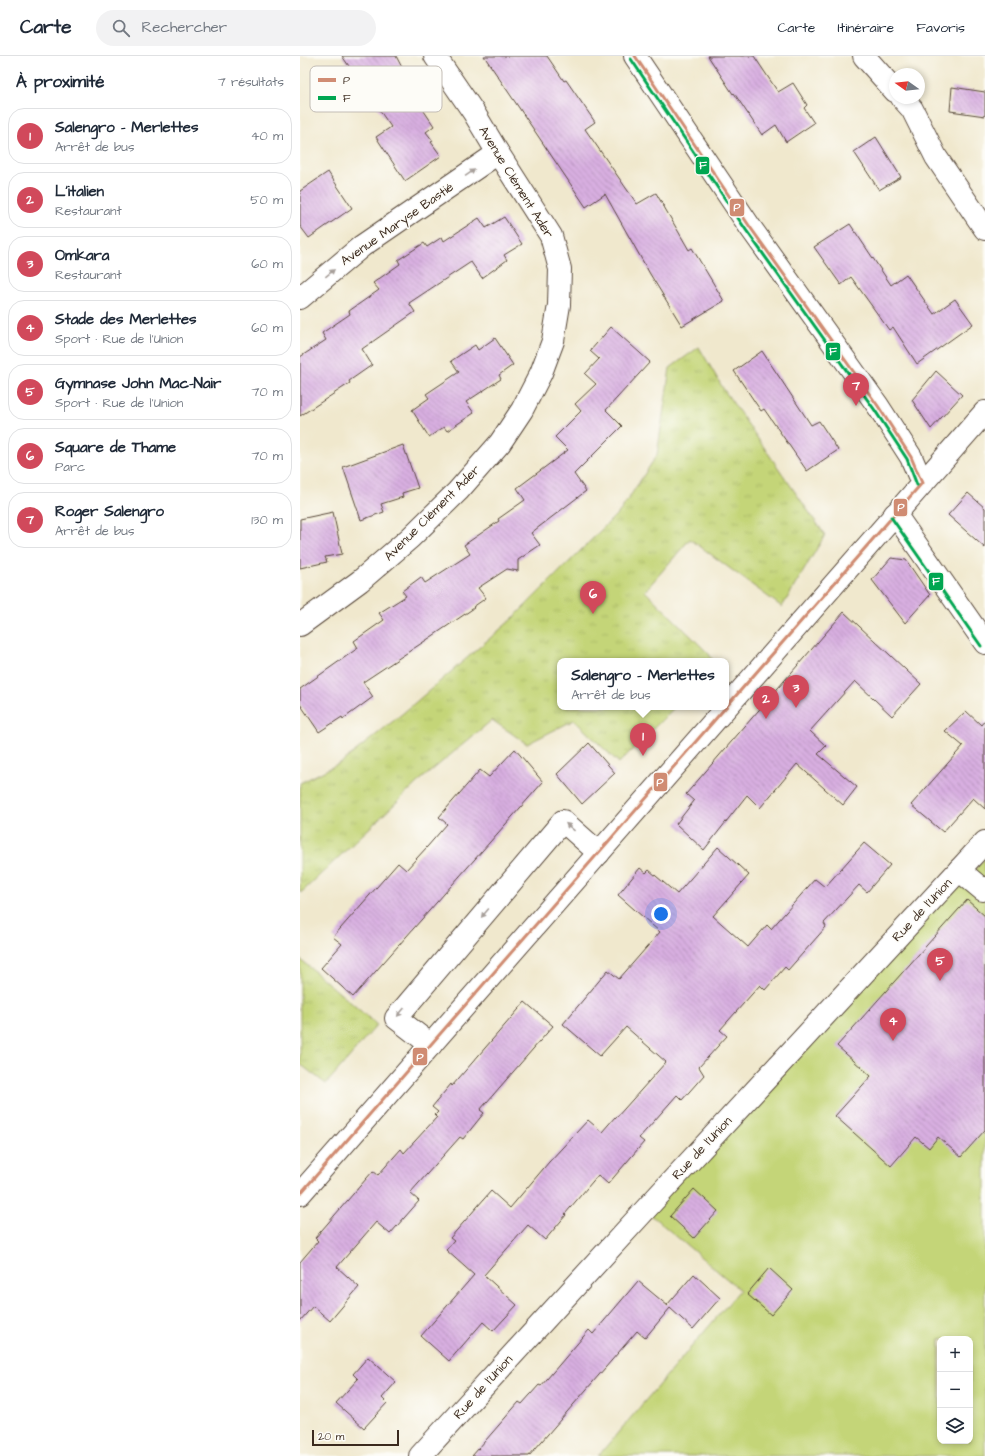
<!DOCTYPE html>
<html lang="fr">
<meta charset="utf-8">
<style>
:root{--surface:#fff;--page:#f2f2f3;--text:#1f2937;--muted:#747a83;--line:#e0e1e3;--accent:#d1495b}
body{margin:0;font-family:"Architects Daughter",sans-serif;background:var(--page);color:var(--text)}
.controls{position:absolute;right:12px;bottom:12px;display:grid;overflow:hidden;border-radius:8px;box-shadow:0 2px 6px #0003}
.controls button{width:36px;height:36px;display:grid;place-items:center;padding:0;border:0;border-bottom:1px solid var(--line);background:var(--surface);color:var(--text);font:20px sans-serif}
.compass{position:absolute;left:589px;top:12px;width:36px;height:36px;border-radius:50%;background:var(--surface);box-shadow:0 2px 6px #0003;rotate:285deg}
.scale{position:absolute;left:12px;bottom:10px;width:87px;box-sizing:border-box;padding-left:4px;border:2px solid #3b2a1e;border-top:0;font-size:11px;line-height:14px;white-space:nowrap;color:#3b2a1e;-webkit-text-stroke:3px #fdfcf7;paint-order:stroke}
.you{position:absolute;left:361px;top:858px;width:14px;height:14px;margin:-10px;border:3px solid #fff;border-radius:50%;background:#1a73e8;box-shadow:0 0 0 6px #1a73e833}
.badge{display:grid;place-items:center;width:26px;height:26px;border-radius:50%;background:var(--accent);color:#fff;font-size:13px;font-weight:700}
.pin{position:absolute;translate:-50% -33px;filter:drop-shadow(0 1px 2px #0008)}
.pin::after{content:'';position:absolute;top:21px;width:14px;height:12px;background:inherit;clip-path:polygon(0 0,100% 0,50% 100%)}
.popup{position:absolute;left:257px;top:602px;width:172px;height:52px;box-sizing:border-box;display:grid;place-content:center;border-radius:8px;background:var(--surface);filter:drop-shadow(0 1px 3px #0005);font-size:13px;white-space:nowrap;color:var(--muted)}
.popup b{font-size:15px;color:var(--text)}
.popup::after{content:'';position:absolute;left:50%;top:100%;margin-left:-8px;border:8px solid transparent;border-top-color:var(--surface)}
.list{margin:0;padding:0;list-style:none}
h2{display:flex;justify-content:space-between;align-items:center;height:52px;margin:0;padding:0 16px;font-size:17px}
h2 small{font-size:13px;font-weight:400;color:var(--muted)}
.list li{display:grid;grid-template-columns:26px 1fr auto;gap:12px;align-items:center;box-sizing:border-box;height:56px;margin:0 8px 8px;padding:0 8px;border:1px solid var(--line);border-radius:16px}
.list b{display:block;font-size:15px;white-space:nowrap}
.list p{margin:0;font-size:13px;white-space:nowrap;color:var(--muted)}
.list em{font-size:13px;font-style:normal;color:var(--muted)}
.icon{flex:none;width:22px;height:22px;fill:none;stroke:currentColor;stroke-width:2;stroke-linecap:round;stroke-linejoin:round}
.map{position:relative;flex:none;width:685px;height:1400px;overflow:hidden}
header{display:flex;align-items:center;gap:24px;box-sizing:border-box;height:56px;padding:0 20px;background:var(--surface);border-bottom:1px solid var(--line)}
header strong{font-size:19px}
nav{display:flex;gap:22px;margin-inline-start:auto;font-size:14px}
.search{width:280px;height:36px;background:var(--page);display:flex;align-items:center;gap:10px;box-sizing:border-box;padding:0 14px;border-radius:22px;color:var(--muted);font-size:15px}
main{display:flex}
aside{flex:1;background:var(--surface)}
.map>svg:first-child{display:block}
.park{fill:url(#park-tufts);stroke:#80804b}
.pitch{fill:#c4d578;stroke:#80804b;fill-rule:evenodd}
.building{fill:url(#building-back-hatch)}
.lines{fill:none;stroke-linecap:round;stroke-linejoin:round}
.minor-casing{stroke:#564638;stroke-width:24}
.minor{stroke:#fff;stroke-width:22}
.bus-1-casing{stroke:#fdfcf7;stroke-width:6}
.bus-2-casing{stroke:#fdfcf7;stroke-width:6}
.bus-1{stroke:#d08c73;stroke-width:3}
.bus-2{stroke:#00a651;stroke-width:3}
.oneway{fill:#a79f9a}
.labels{text-anchor:middle;dominant-baseline:central;stroke-width:3;stroke-linejoin:round;paint-order:stroke}
.street-label{font-size:13px;fill:#3b2a1e;stroke:#fdfcf7}
.key{fill:#fdfcf7;stroke:#c3bdb6;stroke-width:1}
.key-label{font-size:11px;fill:#3b2a1e}
.line-badge{stroke:#fdfcf7;stroke-width:1.5}
.badge-label{font-size:11px;text-anchor:middle;font-weight:bold;fill:#fff}
</style>
<header>
<strong>Carte</strong>
<div class="search"><svg class="icon" aria-label="search" viewBox="0 0 24 24"><circle cx="10" cy="10" r="6"/><path d="M15 15l6 6"/></svg>Rechercher</div>
<nav><a>Carte</a><a>Itinéraire</a><a>Favoris</a></nav>
</header>
<main>
<aside>
<h2>À proximité<small>7 résultats</small></h2>
<ul class="list">
<li><span class="badge">1</span><div><b>Salengro - Merlettes</b><p>Arrêt de bus</p></div><em>40 m</em></li>
<li><span class="badge">2</span><div><b>L’italien</b><p>Restaurant</p></div><em>50 m</em></li>
<li><span class="badge">3</span><div><b>Omkara</b><p>Restaurant</p></div><em>60 m</em></li>
<li><span class="badge">4</span><div><b>Stade des Merlettes</b><p>Sport · Rue de l'Union</p></div><em>60 m</em></li>
<li><span class="badge">5</span><div><b>Gymnase John Mac-Nair</b><p>Sport · Rue de l'Union</p></div><em>70 m</em></li>
<li><span class="badge">6</span><div><b>Square de Thame</b><p>Parc</p></div><em>70 m</em></li>
<li><span class="badge">7</span><div><b>Roger Salengro</b><p>Arrêt de bus</p></div><em>130 m</em></li>
</ul>
</aside>
<div class="map">
<svg width="685" height="1400" viewBox="0 0 685 1400">
<defs>
<pattern id="park-tufts" width="24" height="20" patternUnits="userSpaceOnUse"><rect width="24" height="20" fill="#c4d578"/><path d="M3 7l-1-3M5 7V3M7 7l1-3M15 17l-1-3M17 17v-4M19 17l1-3" fill="none" stroke="#a9b767"/></pattern>
<pattern id="building-back-hatch" width="6" height="6" patternUnits="userSpaceOnUse"><rect width="6" height="6" fill="#d8afe1"/><path d="M-1 5l2 2M0 0l6 6M5-1l2 2" fill="none" stroke="#b08fb6"/></pattern>
</defs>
<rect width="100%" height="100%" fill="#fdfcf7"/>
<filter id="ink" filterUnits="userSpaceOnUse"><feTurbulence type="fractalNoise" baseFrequency=".025" numOctaves="2"/><feDisplacementMap in="SourceGraphic" scale="8" xChannelSelector="R" yChannelSelector="G"/><feConvolveMatrix kernelMatrix="1 2 1 2 8 2 1 2 1" color-interpolation-filters="sRGB"/></filter>
<filter id="wash" filterUnits="userSpaceOnUse"><feTurbulence type="fractalNoise" baseFrequency=".012" numOctaves="4" result="noise"/><feDisplacementMap in="SourceGraphic" scale="16" xChannelSelector="R" yChannelSelector="G"/><feGaussianBlur stdDeviation="0.9" result="paint"/><feColorMatrix in="noise" values="0 0 0 0 0 0 0 0 0 0 0 0 0 0 0 0 0 1.4 0 .05"/><feComposite in="paint" operator="in"/></filter>
<g filter="url(#wash)">
<rect width="100%" height="100%" fill="#f0e8cd"/>
<g class="park">
<polygon points="399,291 424,334 525,479 482,551 390,483 345,535 409,598 413,605 260,605 260,651 375,651 319,707 274,664 227,688 192,664 118,726 3,835 0,837 0,727 42,706 102,658 211,564 321,454 357,399 370,312"/>
<polygon points="0,903 77,969 26,1028 0,1008"/>
</g>
<path class="pitch" d="M685 802V1400H298L440 1234 345 1154 659 814 672 817ZM640 1283H670V1385H640Z"/>
<g id="blocks">
<g class="building">
<polygon points="42,0 96,0 109,25 106,28 134,70 126,76 133,85 131,86 141,100 105,125 76,81 91,71"/>
<polygon points="184,0 247,0 264,25 266,24 295,66 285,73 337,148 356,137 389,194 392,192 424,245 382,270 350,218 305,138 286,151"/>
<polygon points="408,0 454,0 478,36 493,27 507,49 504,52 514,67 486,86 476,69 462,79 434,37 433,38"/>
<polygon points="652,31 685,36 685,60 650,55"/>
<polygon points="576,81 601,121 579,134 554,96"/>
<polygon points="28,116 52,152 9,182 0,170 0,135"/>
<polygon points="204,161 222,188 204,199 207,204 182,222 171,206 109,247 115,256 62,293 72,309 49,325 50,327 0,360 0,301 26,284 22,277 50,258 49,255 79,234 73,227 100,208 98,204 124,187 127,191 142,181 144,185 179,162 186,172"/>
<polygon points="550,168 591,229 606,218 634,258 655,243 673,268 617,308 593,271 589,274 551,221 541,229 514,191"/>
<polygon points="311,271 350,306 306,354 322,370 274,418 286,435 231,477 240,489 218,504 218,515 207,513 178,532 186,542 173,551 174,552 134,579 63,626 73,641 43,663 42,661 19,676 0,648 0,633 58,592 54,585 84,564 79,557 106,540 102,535 121,521 125,527 170,498 164,489 199,465 198,463 225,444 217,432 268,394 255,381 281,355 275,348 296,328 285,318 299,303 290,295"/>
<polygon points="195,282 213,309 199,319 201,323 166,346 174,357 147,375 144,371 129,381 112,354 129,342 126,338 159,316 151,305 175,289 178,294"/>
<polygon points="462,295 511,369 519,365 538,394 507,415 464,353 461,355 434,315"/>
<polygon points="636,315 662,339 631,373 612,344"/>
<polygon points="103,389 118,432 102,437 103,441 81,448 84,456 61,464 43,411"/>
<polygon points="668,437 685,452 685,492 648,459"/>
<polygon points="33,456 42,498 25,501 27,506 0,512 0,463"/>
<polygon points="591,502 606,504 630,539 605,567 572,524"/>
<polygon points="544,556 621,628 592,660 555,625 510,675 526,690 518,698 557,731 543,749 497,708 460,752 447,739 404,794 376,768 394,745 386,738"/>
<polygon points="666,655 681,669 685,664 685,753 673,742 643,776 611,749 663,690 645,675"/>
<polygon points="289,687 315,717 282,748 257,718"/>
<polygon points="215,693 243,726 53,941 21,912 42,888 33,881 98,807 106,814 127,791 147,768 139,761 180,714 189,721"/>
<polygon points="564,787 590,809 567,836 559,829 524,867 526,871 488,914 485,911 465,934 460,929 420,974 427,980 399,1011 404,1019 382,1044 377,1039 339,1082 344,1086 308,1128 298,1119 265,1158 266,1159 245,1184 228,1169 184,1219 217,1249 193,1275 183,1266 149,1305 121,1280 174,1219 146,1194 154,1185 150,1182 191,1135 210,1152 249,1106 288,1064 302,1076 315,1061 316,1062 366,1006 326,971 300,1000 263,968 308,914 319,923 360,876 318,839 340,812 346,817 349,814 377,838 418,791 449,819 413,860 448,891 467,869 471,873 515,823 525,831"/>
<polygon points="667,844 685,860 685,1074 661,1101 638,1081 629,1092 616,1081 591,1110 535,1060 571,1020 537,990"/>
<polygon points="225,946 253,970 180,1054 184,1057 163,1083 160,1081 110,1137 119,1145 90,1178 76,1166 37,1211 59,1231 30,1265 13,1250 0,1265 0,1206 18,1185 15,1182 73,1115 78,1119 101,1093 104,1097 137,1061 135,1059 138,1056 132,1051 151,1028 152,1030"/>
<polygon points="394,1133 418,1155 394,1182 370,1160"/>
<polygon points="469,1212 493,1234 471,1259 447,1238"/>
<polygon points="394,1218 420,1242 393,1273 370,1252 345,1282 337,1275 229,1400 172,1400 219,1346 222,1348 239,1329 241,1330 289,1274 293,1278 338,1225 368,1250 367,1249"/>
<polygon points="68,1301 96,1326 82,1342 87,1347 64,1372 36,1347 58,1323 53,1318"/>
</g>
</g>
</g>
<g filter="url(#ink)">
<use href="#blocks" fill-opacity="0" stroke="#564638" stroke-width="1"/>
<g class="lines">
<g class="minor-casing">
<g id="minor">
<polyline points="335,0 450,171 578,350 611,401 622,427"/>
<polyline points="564,0 595,35"/>
<polyline points="602,42 612,53 636,101 685,173"/>
<polyline points="0,242 62,190 198,97"/>
<polyline points="595,458 685,587"/>
<polyline points="0,569 60,525 110,482 158,435 200,387 222,354 241,317 253,285 259,249 260,213 251,180 198,97 174,57 135,0"/>
<polyline points="659,814 683,834 685,832"/>
<polyline points="131,989 96,962 263,765 299,797"/>
<polyline points="0,1138 685,356"/>
<polyline points="120,1400 345,1154 685,786"/>
</g>
</g>
<use href="#minor" class="minor"/>
<g class="bus-1-casing">
<polyline id="bus-1" points="0,1138 622,427 611,401 578,350 450,171 335,0"/>
</g>
<g class="bus-2-casing">
<g id="bus-2">
<polyline points="331,3 446,174 574,353 607,403 617,429"/>
<polyline points="591,461 681,590"/>
</g>
</g>
<use href="#bus-1" class="bus-1"/>
<use href="#bus-2" class="bus-2"/>
</g>
<defs><path id="oneway-solid" d="M-6-.8H1V-3.2L6.5 0L1 3.2V.8H-6Z"/></defs>
<g class="oneway">
<use href="#oneway-solid" transform="translate(170 117) rotate(-34)"/>
<use href="#oneway-solid" transform="translate(30 217) rotate(-39)"/>
<use href="#oneway-solid" transform="translate(270 771) rotate(-140)"/>
<use href="#oneway-solid" transform="translate(185 857) rotate(130)"/>
<use href="#oneway-solid" transform="translate(101 956) rotate(130)"/>
</g>
</g>
<g class="labels">
<g class="street-label">
<text transform="translate(216 126) rotate(58)">Avenue Clément Ader</text>
<text transform="translate(97 168) rotate(-35)">Avenue Maryse Bastié</text>
<text transform="translate(132 457) rotate(-45)">Avenue Clément Ader</text>
<text transform="translate(622 854) rotate(-47)">Rue de l'Union</text>
<text transform="translate(402 1092) rotate(-47)">Rue de l'Union</text>
<text transform="translate(183 1331) rotate(-48)">Rue de l'Union</text>
</g>
</g>
<rect x="10" y="10" width="132" height="46" rx="6" class="key"/>
<rect x="18" y="22" width="18" height="4" fill="#d08c73"/>
<rect x="18" y="40" width="18" height="4" fill="#00a651"/>
<g class="key-label">
<text x="43" y="28">P</text>
<text x="43" y="46">F</text>
</g>
<g class="line-badge">
<rect x="395" y="100" width="15" height="19" rx="4" fill="#00a651"/>
<rect x="429" y="142" width="16" height="19" rx="4" fill="#d08c73"/>
<rect x="525" y="286" width="16" height="19" rx="4" fill="#00a651"/>
<rect x="593" y="442" width="15" height="19" rx="4" fill="#d08c73"/>
<rect x="628" y="516" width="16" height="19" rx="4" fill="#00a651"/>
<rect x="353" y="716" width="15" height="20" rx="4" fill="#d08c73"/>
<rect x="112" y="991" width="16" height="19" rx="4" fill="#d08c73"/>
</g>
<g class="badge-label">
<text x="403" y="113">F</text>
<text x="437" y="155">P</text>
<text x="533" y="299">F</text>
<text x="601" y="455">P</text>
<text x="636" y="529">F</text>
<text x="360" y="730">P</text>
<text x="120" y="1005">P</text>
</g>
</svg>
<div class="controls">
<button>+</button>
<button>−</button>
<button><svg class="icon" aria-label="layers" viewBox="0 0 24 24"><path d="M12 4l9 5-9 5-9-5zM3 14l9 5 9-5"/></svg></button>
</div>
<svg class="compass" viewBox="-18 -18 36 36"><path d="M0-13l5 13h-10z" fill="#e53935"/><path d="M0 13l5-13h-10z" fill="#747a83"/></svg>
<div class="scale">20 m</div>
<div class="you"></div>
<div class="pin badge" style="left:343px;top:700px">1</div>
<div class="popup"><b>Salengro - Merlettes</b>Arrêt de bus</div>
<div class="pin badge" style="left:466px;top:663px">2</div>
<div class="pin badge" style="left:496px;top:652px">3</div>
<div class="pin badge" style="left:593px;top:985px">4</div>
<div class="pin badge" style="left:640px;top:925px">5</div>
<div class="pin badge" style="left:293px;top:558px">6</div>
<div class="pin badge" style="left:556px;top:350px">7</div>
</div>
</main>
